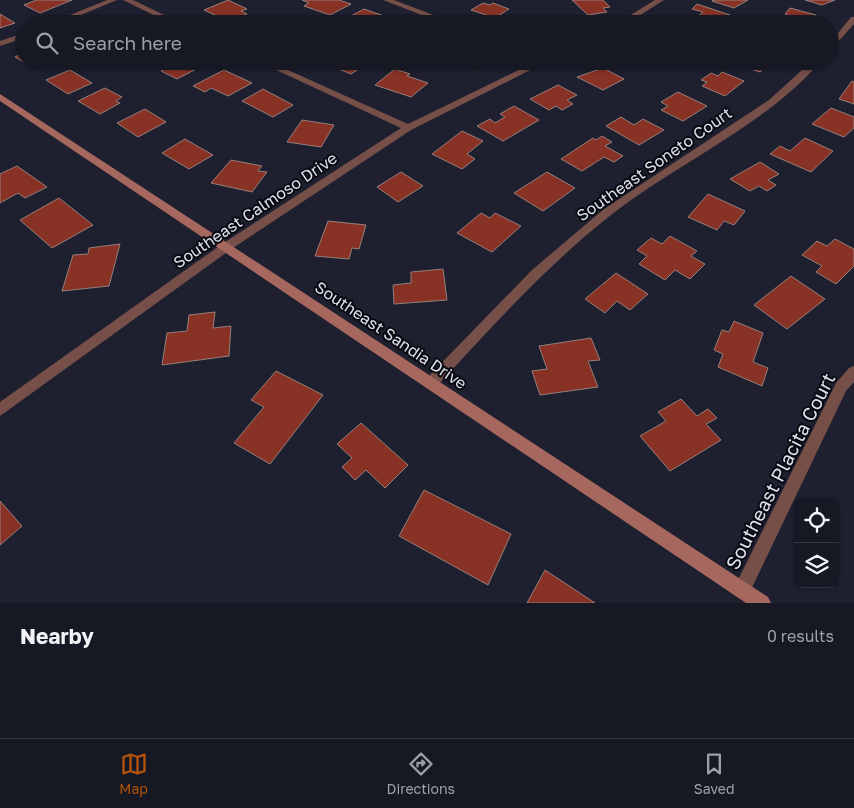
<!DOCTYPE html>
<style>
:root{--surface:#161824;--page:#232531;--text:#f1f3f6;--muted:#9ea0a6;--line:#353741;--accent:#b45309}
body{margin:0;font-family:"Golos Text",sans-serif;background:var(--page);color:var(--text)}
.controls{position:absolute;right:15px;bottom:15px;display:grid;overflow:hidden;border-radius:8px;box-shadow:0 1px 4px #0004}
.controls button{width:45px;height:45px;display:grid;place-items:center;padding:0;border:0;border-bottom:1px solid var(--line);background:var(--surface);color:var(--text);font:25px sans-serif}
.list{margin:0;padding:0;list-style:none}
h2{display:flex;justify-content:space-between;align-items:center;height:65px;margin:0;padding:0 20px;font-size:21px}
h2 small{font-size:16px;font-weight:400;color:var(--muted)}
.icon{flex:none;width:28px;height:28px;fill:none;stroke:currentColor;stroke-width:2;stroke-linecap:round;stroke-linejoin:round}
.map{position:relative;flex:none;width:854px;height:603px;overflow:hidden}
.search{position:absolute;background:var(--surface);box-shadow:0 1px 4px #0004;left:15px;right:15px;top:15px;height:55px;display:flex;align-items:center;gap:12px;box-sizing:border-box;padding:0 18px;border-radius:28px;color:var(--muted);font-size:19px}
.sheet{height:135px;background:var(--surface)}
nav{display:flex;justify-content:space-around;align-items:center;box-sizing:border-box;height:70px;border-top:1px solid var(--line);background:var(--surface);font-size:14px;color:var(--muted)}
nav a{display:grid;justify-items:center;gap:2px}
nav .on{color:var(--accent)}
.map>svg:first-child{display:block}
.building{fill:#883226;stroke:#967f7a}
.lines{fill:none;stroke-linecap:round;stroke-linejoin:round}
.street{fill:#764f49;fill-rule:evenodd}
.secondary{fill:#a6675e;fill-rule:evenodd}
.labels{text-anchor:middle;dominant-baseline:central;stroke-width:4;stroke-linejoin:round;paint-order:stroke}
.street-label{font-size:16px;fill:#dfe1ec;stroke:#090a11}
.near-street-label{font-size:19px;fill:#dfe1ec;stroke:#090a11}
</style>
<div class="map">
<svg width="854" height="603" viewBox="0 0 854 603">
<rect width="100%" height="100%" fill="#1e2030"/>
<g class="building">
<polygon points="36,0 72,0 40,13 24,5"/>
<polygon points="228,0 247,9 241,11 247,14 230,22 204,10"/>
<polygon points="302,0 339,0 351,4 330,15 304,6 309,3"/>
<polygon points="572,0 603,0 610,7 603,8 607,12 588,15"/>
<polygon points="713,0 748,0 734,8 712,1"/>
<polygon points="805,0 835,0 822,5"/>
<polygon points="483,3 490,5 493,3 509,9 495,18 471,10"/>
<polygon points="697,4 730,15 719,24 703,24 693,21 703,12 692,9"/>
<polygon points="790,8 816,15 809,24 796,24 789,22 793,17 785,14"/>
<polygon points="364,9 390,18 378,24 349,22 354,19 349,17"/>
<polygon points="0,14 15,23 0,28"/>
<polygon points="111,16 126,24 93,24"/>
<polygon points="264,16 276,20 271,24 247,24"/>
<polygon points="556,17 564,24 525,23"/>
<polygon points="24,53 24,61 43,61 31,66 15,57"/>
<polygon points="170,61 196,61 204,65 177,79 161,71 169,67 163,65"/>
<polygon points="327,61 364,61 368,63 351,74 324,63"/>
<polygon points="485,61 473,70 464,66 460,69 441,62"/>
<polygon points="737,61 770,61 760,72 735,64"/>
<polygon points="603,68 624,79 603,90 577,77"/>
<polygon points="395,69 410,74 407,76 428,83 411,97 375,85"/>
<polygon points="70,70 92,83 68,94 46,80"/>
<polygon points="224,70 252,83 228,96 211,88 205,92 193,86"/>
<polygon points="722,72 744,81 725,96 702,86 707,82 701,80 711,73 718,76"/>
<polygon points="852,81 854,82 854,104 839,99"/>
<polygon points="558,85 577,95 567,100 573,104 562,110 556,106 549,110 530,99"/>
<polygon points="105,88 122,97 116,101 120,103 100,114 78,101"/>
<polygon points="263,89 293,105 273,117 242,101"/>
<polygon points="678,92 707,106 683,121 661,110 668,106 661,102"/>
<polygon points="514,106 539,120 503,141 477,126 490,119 495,123 505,117 500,114"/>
<polygon points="831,108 854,117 854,128 844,137 812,124"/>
<polygon points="145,109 166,122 138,137 117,123"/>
<polygon points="621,117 634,125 643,119 664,130 639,145 606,126"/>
<polygon points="302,120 334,125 321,147 287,142"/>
<polygon points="462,131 483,141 467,154 475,159 462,169 432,154"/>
<polygon points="602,136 612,142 605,146 623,156 614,162 604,157 582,171 561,159 593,138 596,140"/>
<polygon points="805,138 833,151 811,172 770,154 780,146 790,151"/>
<polygon points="185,139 213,155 189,169 162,153"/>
<polygon points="231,160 262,166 258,171 267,172 252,192 211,183"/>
<polygon points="760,162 779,174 768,180 776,185 767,191 759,186 750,191 730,179"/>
<polygon points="17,166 47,187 25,198 18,193 0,203 0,174"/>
<polygon points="401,172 423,186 398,202 377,187"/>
<polygon points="547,172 575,188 543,211 514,193"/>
<polygon points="708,194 745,211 734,225 724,221 717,230 688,217"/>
<polygon points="59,198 93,225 52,248 20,220"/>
<polygon points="481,213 490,218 495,213 521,226 492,252 457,233"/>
<polygon points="328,221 366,225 359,249 352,248 349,259 315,256"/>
<polygon points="670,236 697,251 691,256 705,264 690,279 675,270 665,280 639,264 647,256 637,250 651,238 662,244"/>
<polygon points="835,239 854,249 854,266 836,284 816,272 822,266 802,255 817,241 827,246"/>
<polygon points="120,244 109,286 62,291 73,255 88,254 89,248"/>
<polygon points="443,269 447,300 394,304 393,285 411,283 411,272"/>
<polygon points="616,273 648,294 630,310 617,301 605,313 585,299"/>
<polygon points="791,276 825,299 787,329 754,305"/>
<polygon points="215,312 213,328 231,326 229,356 162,365 167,333 187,331 189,315"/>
<polygon points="734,321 763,333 753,362 768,368 762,386 718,367 723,354 714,350 722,330 729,332"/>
<polygon points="591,338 600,360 588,361 598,387 540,395 532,371 547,369 539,346"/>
<polygon points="276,371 323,395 270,464 234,443 264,407 251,400"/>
<polygon points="681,399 697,416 708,409 717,418 706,424 721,440 670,471 640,436 666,421 658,412"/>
<polygon points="361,423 408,465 385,488 366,470 355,480 342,467 352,458 337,444"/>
<polygon points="424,490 511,534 488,585 399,536"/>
<polygon points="0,501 22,526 0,545"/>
<polygon points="545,570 595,603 527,603"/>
</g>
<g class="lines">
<g class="street">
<polygon points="107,0 117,0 59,24 48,24"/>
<polygon points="123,0 133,0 183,24 172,24"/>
<polygon points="383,0 394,0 457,24 445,24"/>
<polygon points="655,0 664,0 626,24 616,24"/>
<polygon points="851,17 854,17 854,24 830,51 830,43"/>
<polygon points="24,33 24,38 0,46 0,41"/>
<polygon points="257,61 268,61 408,124 537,61 548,61 411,130 230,250 0,416 0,402 222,244 401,128"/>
<path d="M812 61H821C764 127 679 162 611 215 546 266 492 327 436 387L431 389 426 387 424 383 426 379 532 270 604 209 769 100Z"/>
<polygon points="854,366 854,382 846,391 748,596 742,599 736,596 733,590 736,584 836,383 849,368"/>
</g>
<polygon class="secondary" points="0,94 768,597 771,603 746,603 0,101"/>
</g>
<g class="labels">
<g class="street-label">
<text transform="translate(654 164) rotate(-35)">Southeast Soneto Court</text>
<text transform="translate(255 210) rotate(-34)">Southeast Calmoso Drive</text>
<text transform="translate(391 335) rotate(34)">Southeast Sandia Drive</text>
</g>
<g class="near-street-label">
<text transform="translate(780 471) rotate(-63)">Southeast Placita Court</text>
</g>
</g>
</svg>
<div class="controls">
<button><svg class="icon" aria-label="locate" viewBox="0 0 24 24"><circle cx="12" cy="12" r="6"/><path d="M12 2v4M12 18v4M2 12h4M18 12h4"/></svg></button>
<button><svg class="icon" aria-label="layers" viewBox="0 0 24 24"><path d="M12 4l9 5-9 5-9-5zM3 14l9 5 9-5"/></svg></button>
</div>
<div class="search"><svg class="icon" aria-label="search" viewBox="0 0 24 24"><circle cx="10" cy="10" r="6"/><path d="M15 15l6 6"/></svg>Search here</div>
</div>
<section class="sheet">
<h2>Nearby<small>0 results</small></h2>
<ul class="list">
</ul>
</section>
<nav>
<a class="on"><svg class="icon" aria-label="map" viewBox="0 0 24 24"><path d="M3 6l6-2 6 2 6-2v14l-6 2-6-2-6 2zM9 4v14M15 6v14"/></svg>Map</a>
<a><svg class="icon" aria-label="directions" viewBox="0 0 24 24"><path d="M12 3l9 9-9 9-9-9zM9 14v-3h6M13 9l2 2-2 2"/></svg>Directions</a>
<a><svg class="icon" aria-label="saved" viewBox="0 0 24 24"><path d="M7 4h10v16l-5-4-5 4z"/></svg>Saved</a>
</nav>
